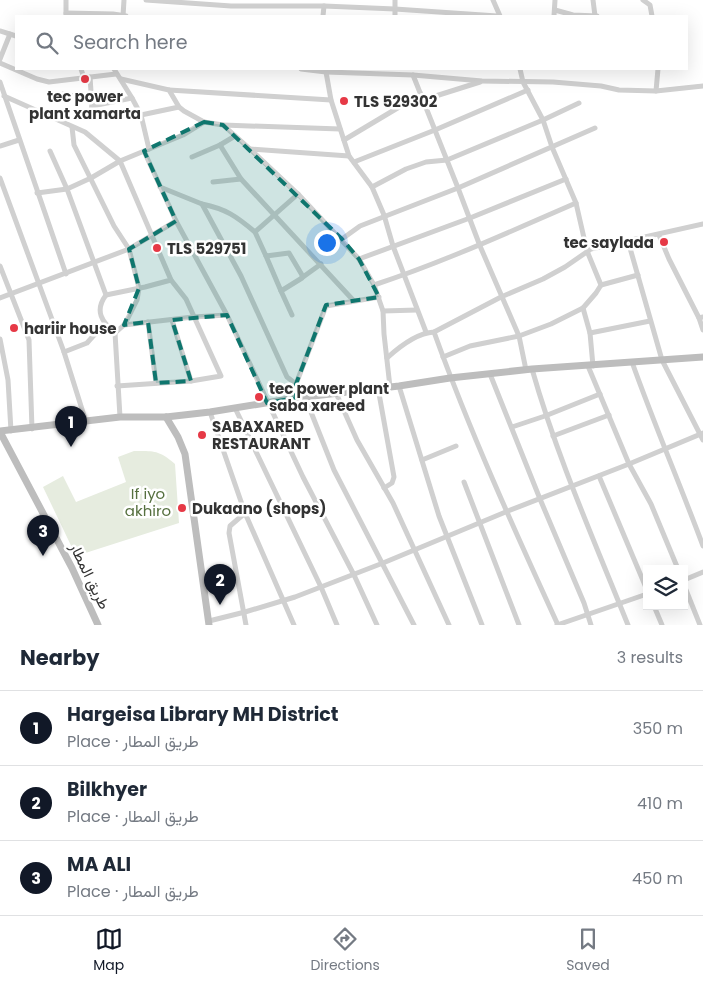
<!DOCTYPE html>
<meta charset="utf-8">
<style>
:root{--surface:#fff;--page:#f2f2f3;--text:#1f2937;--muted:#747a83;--line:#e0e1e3;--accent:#111827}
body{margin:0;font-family:Poppins,Vazirmatn,sans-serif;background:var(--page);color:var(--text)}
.controls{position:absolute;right:15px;bottom:15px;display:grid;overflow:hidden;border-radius:0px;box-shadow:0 5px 20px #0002}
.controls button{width:45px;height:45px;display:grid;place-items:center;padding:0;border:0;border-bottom:1px solid var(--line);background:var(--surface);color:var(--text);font:25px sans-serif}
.you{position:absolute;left:326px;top:242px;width:18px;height:18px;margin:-12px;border:4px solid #fff;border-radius:50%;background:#1a73e8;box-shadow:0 0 0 8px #1a73e833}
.badge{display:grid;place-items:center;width:32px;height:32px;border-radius:50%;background:var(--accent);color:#fff;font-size:16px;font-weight:700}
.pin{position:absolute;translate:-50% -41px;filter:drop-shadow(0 1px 2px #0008)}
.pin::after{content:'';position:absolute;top:26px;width:18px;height:15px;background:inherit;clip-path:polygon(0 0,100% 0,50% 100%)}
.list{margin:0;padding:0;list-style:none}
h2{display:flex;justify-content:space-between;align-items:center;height:65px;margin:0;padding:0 20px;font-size:21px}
h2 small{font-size:16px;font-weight:400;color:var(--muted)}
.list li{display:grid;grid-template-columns:32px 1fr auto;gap:15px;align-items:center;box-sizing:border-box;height:75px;padding:0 20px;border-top:1px solid var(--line)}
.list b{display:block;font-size:19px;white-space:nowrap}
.list p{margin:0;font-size:16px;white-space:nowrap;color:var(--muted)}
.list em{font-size:16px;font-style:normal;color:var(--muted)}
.icon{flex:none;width:28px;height:28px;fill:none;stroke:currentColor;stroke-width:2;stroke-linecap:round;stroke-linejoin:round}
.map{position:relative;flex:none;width:703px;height:625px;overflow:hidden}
.search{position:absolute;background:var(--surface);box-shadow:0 5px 20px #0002;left:15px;right:15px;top:15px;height:55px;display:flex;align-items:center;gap:12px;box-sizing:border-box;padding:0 18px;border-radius:0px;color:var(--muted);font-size:19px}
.sheet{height:290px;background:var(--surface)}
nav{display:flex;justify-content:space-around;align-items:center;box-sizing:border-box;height:70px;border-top:1px solid var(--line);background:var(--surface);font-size:14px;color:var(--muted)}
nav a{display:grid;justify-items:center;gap:2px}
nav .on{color:var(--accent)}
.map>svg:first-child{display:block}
.green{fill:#e6ecdf}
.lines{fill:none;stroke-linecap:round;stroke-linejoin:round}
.street{stroke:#d0d0d0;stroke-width:5}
.secondary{stroke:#bdbdbd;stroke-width:7}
.marked{fill:#0f766e;fill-opacity:0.2;stroke:#0f766e;stroke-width:4;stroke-dasharray:10 6;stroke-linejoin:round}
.poi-dot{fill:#e63946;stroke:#fff;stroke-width:2}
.labels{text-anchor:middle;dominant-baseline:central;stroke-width:5;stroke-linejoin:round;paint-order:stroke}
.poi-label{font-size:15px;font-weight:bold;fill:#333;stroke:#fff;text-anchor:start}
.park-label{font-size:15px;fill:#56703f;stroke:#fff}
.street-label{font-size:15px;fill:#333;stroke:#fff}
</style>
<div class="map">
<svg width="703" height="625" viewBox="0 0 703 625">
<rect width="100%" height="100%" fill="#fff"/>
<path class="green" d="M134 451C154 451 159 450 175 464L179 523 76 556 43 487 63 476 76 502 126 482 118 457Z"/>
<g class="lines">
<g class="street">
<polyline points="146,0 231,6 324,6 395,9 497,16"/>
<polyline points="493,0 500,16"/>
<polyline points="593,0 595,16"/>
<polyline points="643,0 650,5 652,16"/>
<polyline points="555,10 573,15 597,16"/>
<polyline points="66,13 113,14 126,16"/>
<polyline points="66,16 66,0"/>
<polyline points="123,16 124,0"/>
<polyline points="323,16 324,6"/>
<polyline points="395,16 395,0"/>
<polyline points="554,16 555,0"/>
<polyline points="0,31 16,36"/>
<polyline points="0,59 10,34"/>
<polyline points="0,63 37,79 49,82 116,74"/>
<polyline points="81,69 84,78"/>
<polyline points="114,69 132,98 141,115 149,149"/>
<polyline points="301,69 326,72 413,75 482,81 553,82 601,86 619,90 656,91 658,69"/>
<polyline points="326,72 331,100 349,156 372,187 384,215 393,246 426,332"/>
<polyline points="413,75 458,188 480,246 519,336 526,370"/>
<polyline points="121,79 169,90 179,107 184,111 204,122 223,125 250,149 298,194 359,259 374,285 383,311 384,334 390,387"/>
<polyline points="0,82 66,274"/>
<polyline points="169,90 331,100"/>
<polyline points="656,91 703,86"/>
<polyline points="63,94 92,99"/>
<polyline points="4,96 85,132 120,161 171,280 145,287 106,295"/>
<polyline points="423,100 480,82"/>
<polyline points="92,106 132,98"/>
<polyline points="141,115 179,107"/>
<polyline points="89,117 92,106 90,77"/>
<polyline points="223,125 340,129"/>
<polyline points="72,127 74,145 114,226 129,249 139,288 137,300 128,318 124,325 115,333"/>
<polyline points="344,140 421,94"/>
<polyline points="220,145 241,179 353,300"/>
<polyline points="0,146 19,140"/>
<polyline points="250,149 349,156"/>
<path d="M50 151 67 189 106 295C94 311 102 322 115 333L120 417"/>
<polyline points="144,151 176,221 227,315 303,477 354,575 377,625"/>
<polyline points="192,157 220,145 235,136"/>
<polyline points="354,162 435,130 528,90"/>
<polyline points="0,178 64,352 86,422"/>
<polyline points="213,182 241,179"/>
<polyline points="160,187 202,204 241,276 287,377 296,384"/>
<polyline points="372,187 406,169 426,162 447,160 543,120 579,103"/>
<polyline points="37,193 67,189 91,178 120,161 183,135 204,122"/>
<path d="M202 204C226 209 236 216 255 232"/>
<polyline points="659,235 669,259 699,318 703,317"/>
<polyline points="342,239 360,226 458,188 595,128"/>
<polyline points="628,241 662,360 703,440"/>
<polyline points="266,256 281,291"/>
<polyline points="359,259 470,218 566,179"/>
<polyline points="0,266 29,340 32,429"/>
<polyline points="303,277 321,264"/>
<path d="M374 285C444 262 509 232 576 203"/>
<polyline points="601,285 638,275"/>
<polyline points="0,298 129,249 176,221"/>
<polyline points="583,308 590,333 593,366"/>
<polyline points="383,311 417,310"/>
<polyline points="292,315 281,291 302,278 302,275 289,253 266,256 255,232 298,194"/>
<polyline points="699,318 703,330"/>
<polyline points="172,320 191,381"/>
<polyline points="148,322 156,383"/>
<polyline points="124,325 193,317 227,315"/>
<path d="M434 332C470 432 514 529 558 625"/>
<polyline points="590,333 650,321"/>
<polyline points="0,339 8,380 11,431"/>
<polyline points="64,352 87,343 104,324"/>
<polyline points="443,357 470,346 519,336 551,324 583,308 596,293 601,285 587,251 576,203 552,147 543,120 523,82 520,69"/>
<path d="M387 358C399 347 417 333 434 332L501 297 543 279 565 267 591 249 703 224"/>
<path d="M632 362C654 424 680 484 703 546"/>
<polyline points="588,366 629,464 651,504 678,569"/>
<path d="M532 369C557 457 594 540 628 625"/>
<polyline points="490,374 540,499 584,603 591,625"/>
<polyline points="117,386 191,381 221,376 186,299 171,280"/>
<polyline points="399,386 439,516 482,625"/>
<polyline points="378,388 394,477 392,483 384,488"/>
<polyline points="336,393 357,440 393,503 449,625"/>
<polyline points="305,397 334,470 414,625"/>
<polyline points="296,398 296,384 326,306 379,297"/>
<polyline points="235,408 321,587 337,625"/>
<polyline points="210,412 245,513 294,625"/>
<polyline points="512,427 545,416 600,394"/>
<polyline points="553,436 609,415"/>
<polyline points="422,460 456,446"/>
<polyline points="599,476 647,590"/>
<polyline points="464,482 519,625"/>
<polyline points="245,513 230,526 229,533 246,625"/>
<polyline points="684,580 703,572"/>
<polyline points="684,585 700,625"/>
<polyline points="654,606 662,625"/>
<polyline points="209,621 245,612 295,597 383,563 508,511 629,464 703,433"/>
<polyline points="557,625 647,594"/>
</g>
<g class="secondary">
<polyline points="166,417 178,437 185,454 209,625"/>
<polyline points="0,431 120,417 166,417 210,412 296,398 399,386 450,378 532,369 703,357"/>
<polyline points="0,432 72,568 98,625"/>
</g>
</g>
<path class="marked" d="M204 122 223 125 342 239 359 259 379 297 326 305 296 384V398L267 403 227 315 172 320 191 381 156 383 148 322 124 325 139 288 129 249 176 221 144 151Z"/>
<g class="poi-dot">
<circle cx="85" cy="79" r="5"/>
<circle cx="344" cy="101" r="5"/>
<circle cx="664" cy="242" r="5"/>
<circle cx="157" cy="248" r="5"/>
<circle cx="14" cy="328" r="5"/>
<circle cx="259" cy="397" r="5"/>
<circle cx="202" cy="435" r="5"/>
<circle cx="182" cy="508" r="5"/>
</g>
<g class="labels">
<g class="poi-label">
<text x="85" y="96" text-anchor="middle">tec power<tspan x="85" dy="17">plant xamarta</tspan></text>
<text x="354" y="101">TLS 529302</text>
<text x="654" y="242" text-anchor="end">tec saylada</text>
<text x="167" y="248">TLS 529751</text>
<text x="24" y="328">hariir house</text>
<text x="269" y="388">tec power plant<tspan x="269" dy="17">saba xareed</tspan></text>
<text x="212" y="426">SABAXARED<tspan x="212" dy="17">RESTAURANT</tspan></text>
<text x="192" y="508">Dukaano (shops)</text>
</g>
<g class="park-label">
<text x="148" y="493">If iyo<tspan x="148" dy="17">akhiro</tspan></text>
</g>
<g class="street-label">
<text transform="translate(90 576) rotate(64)">طريق المطار</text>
</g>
</g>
</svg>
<div class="controls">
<button><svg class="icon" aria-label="layers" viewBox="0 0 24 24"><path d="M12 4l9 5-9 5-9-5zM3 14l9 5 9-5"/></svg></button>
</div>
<div class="you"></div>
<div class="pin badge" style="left:71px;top:447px">1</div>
<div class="pin badge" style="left:220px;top:605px">2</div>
<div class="pin badge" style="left:43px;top:556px">3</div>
<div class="search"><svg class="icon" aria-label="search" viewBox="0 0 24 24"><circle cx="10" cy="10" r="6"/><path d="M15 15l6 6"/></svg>Search here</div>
</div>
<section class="sheet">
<h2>Nearby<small>3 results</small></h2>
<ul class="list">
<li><span class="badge">1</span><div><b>Hargeisa Library MH District</b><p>Place · طريق المطار</p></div><em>350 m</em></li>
<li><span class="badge">2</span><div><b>Bilkhyer</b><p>Place · طريق المطار</p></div><em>410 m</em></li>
<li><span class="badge">3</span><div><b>MA ALI</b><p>Place · طريق المطار</p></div><em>450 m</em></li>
</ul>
</section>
<nav>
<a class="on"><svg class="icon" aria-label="map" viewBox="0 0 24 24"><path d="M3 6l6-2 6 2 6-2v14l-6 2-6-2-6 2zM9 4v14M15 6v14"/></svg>Map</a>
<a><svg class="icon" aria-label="directions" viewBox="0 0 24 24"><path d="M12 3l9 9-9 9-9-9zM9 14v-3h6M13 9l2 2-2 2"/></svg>Directions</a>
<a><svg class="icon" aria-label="saved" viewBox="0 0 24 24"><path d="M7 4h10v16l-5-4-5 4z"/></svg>Saved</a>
</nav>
